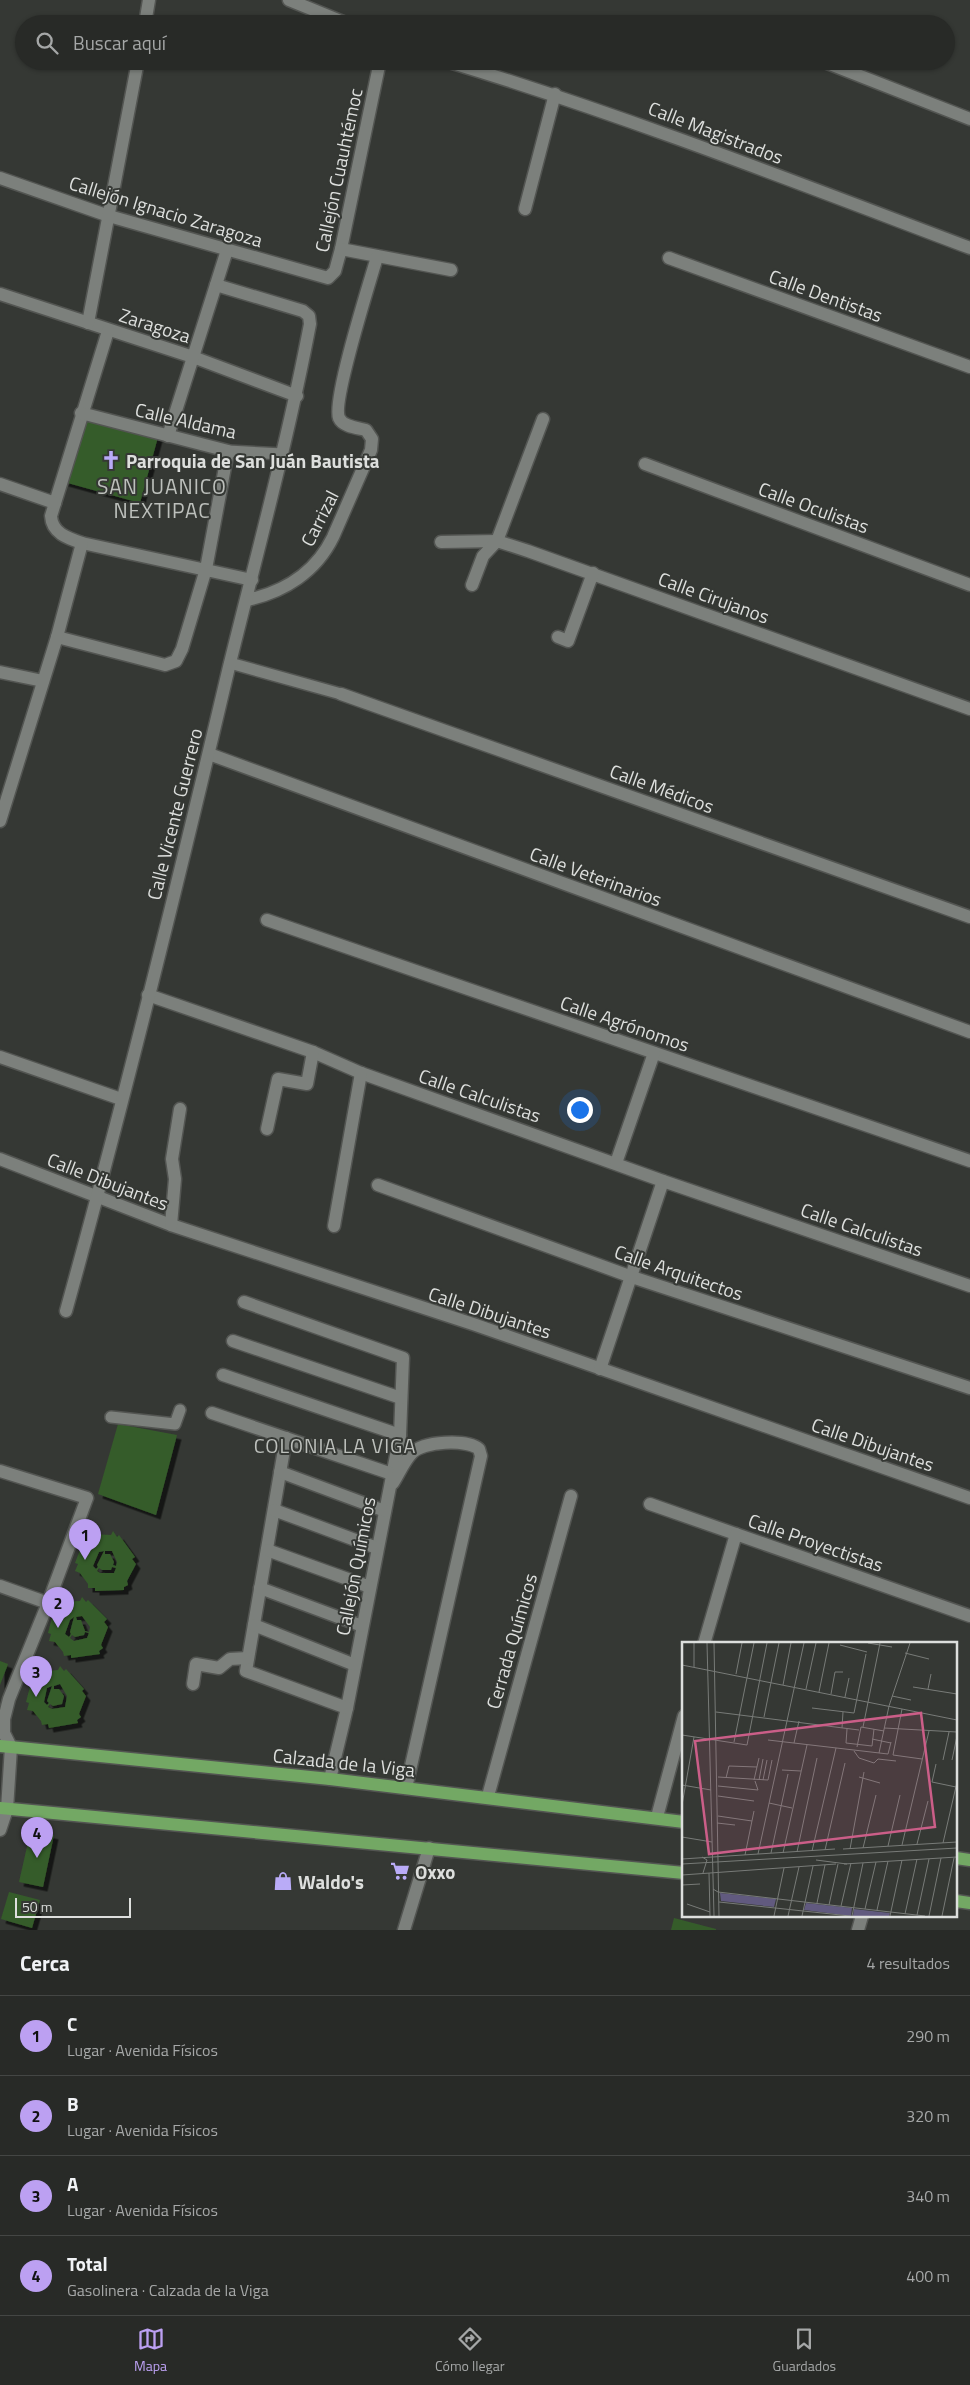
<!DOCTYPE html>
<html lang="es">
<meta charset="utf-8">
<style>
:root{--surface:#282a27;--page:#30322f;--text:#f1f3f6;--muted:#a5a7a7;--line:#444644;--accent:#bca0f2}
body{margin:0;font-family:"Titillium Web",sans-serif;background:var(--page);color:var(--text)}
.scale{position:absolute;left:15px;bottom:12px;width:116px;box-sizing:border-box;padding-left:5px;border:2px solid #dddfdd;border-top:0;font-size:14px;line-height:18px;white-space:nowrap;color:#dddfdd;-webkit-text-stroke:4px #353834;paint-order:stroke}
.you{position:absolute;left:579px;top:1109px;width:18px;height:18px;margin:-12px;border:4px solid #fff;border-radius:50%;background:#1a73e8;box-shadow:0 0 0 8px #1a73e833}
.badge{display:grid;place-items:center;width:32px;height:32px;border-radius:50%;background:var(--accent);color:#111;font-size:16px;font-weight:700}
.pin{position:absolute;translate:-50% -41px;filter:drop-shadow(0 1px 2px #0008)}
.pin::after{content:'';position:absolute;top:26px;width:18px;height:15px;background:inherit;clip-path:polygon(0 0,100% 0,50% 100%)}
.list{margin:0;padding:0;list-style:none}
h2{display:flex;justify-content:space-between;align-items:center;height:65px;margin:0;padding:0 20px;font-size:21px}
h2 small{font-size:16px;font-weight:400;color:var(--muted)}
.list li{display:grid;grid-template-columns:32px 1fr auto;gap:15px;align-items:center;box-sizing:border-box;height:80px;padding:0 20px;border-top:1px solid var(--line)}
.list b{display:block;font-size:19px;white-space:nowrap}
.list p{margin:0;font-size:16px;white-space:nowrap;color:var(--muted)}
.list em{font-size:16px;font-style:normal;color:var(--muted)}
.icon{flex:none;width:28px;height:28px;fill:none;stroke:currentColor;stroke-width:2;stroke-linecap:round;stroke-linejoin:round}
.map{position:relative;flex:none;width:970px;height:1930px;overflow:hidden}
.search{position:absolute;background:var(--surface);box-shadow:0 1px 4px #0004;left:15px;right:15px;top:15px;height:55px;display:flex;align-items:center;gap:12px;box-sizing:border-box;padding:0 18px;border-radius:28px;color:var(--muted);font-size:19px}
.sheet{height:385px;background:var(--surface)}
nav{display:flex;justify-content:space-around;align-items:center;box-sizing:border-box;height:70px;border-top:1px solid var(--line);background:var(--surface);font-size:14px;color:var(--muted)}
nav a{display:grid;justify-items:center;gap:2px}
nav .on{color:var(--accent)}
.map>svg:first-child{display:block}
.building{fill:#355c2a;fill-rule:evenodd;filter:url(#shadow)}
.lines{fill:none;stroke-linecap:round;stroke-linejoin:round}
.pedestrian-casing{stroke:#535552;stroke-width:14}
.minor-casing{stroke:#535552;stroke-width:15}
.tertiary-casing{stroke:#535552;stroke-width:15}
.primary-casing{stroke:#535552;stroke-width:15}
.pedestrian{stroke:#7c807c;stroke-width:11}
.minor{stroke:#7c807c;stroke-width:12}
.tertiary{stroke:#7c807c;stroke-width:12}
.primary{stroke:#73a864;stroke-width:12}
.labels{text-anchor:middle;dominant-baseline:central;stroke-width:4;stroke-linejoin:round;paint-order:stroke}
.street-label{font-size:19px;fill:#dddfdd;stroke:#353834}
.poi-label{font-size:19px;font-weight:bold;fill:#dddfdd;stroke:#353834;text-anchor:start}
.neighbourhood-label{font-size:20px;letter-spacing:1px;fill:#bdc0bc;stroke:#353834}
.quarter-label{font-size:21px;letter-spacing:1px;fill:#bdc0bc;stroke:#353834}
.inset-road{fill:none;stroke:#787b78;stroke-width:1}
.view{fill:#cb5e88;fill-opacity:0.15;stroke:#cb5e88;stroke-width:2.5}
.inset-edge{fill:none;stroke:#dddfdd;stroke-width:2.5}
</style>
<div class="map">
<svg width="970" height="1930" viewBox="0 0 970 1930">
<defs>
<filter id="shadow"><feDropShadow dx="4.5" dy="4.5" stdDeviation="0" flood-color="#0009"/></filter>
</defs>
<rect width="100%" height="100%" fill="#353834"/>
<g class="building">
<polygon points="84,419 158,437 140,503 64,482"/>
<polygon points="118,1424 177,1435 156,1515 98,1494"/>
<path d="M113 1531 117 1537 119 1535 135 1557 132 1559 136 1564 127 1581 128 1585 124 1587V1590L95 1591V1588H88V1584L80 1573 75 1571 78 1564 75 1563 85 1537 89 1538 91 1534 111 1535ZM104 1551 97 1565 98 1567 96 1569 93 1566 99 1552ZM105 1551H112L117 1562 116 1566 113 1565 114 1562 110 1554H105ZM112 1567 116 1568 114 1573H100L97 1571 99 1568 102 1570H111Z"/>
<path d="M82 1597 86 1602 88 1600 107 1619 104 1622 108 1627 101 1645 103 1648 99 1651 100 1654 71 1658V1655L64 1656 63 1652 55 1642 49 1641 51 1634 48 1633 55 1606 59 1607 60 1602 80 1601ZM82 1616 90 1627 89 1632 85 1631 81 1620H77L76 1617ZM74 1617 70 1632 71 1634 69 1637 65 1634 70 1620ZM85 1632 89 1633 87 1638 74 1641 70 1638 72 1635 75 1637 84 1635Z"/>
<polygon points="0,1661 8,1664 0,1685"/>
<path d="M60 1666 64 1671 66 1669 84 1689 82 1691 86 1696 79 1714 81 1717 77 1720 78 1723 49 1728 48 1724 42 1725 41 1721 33 1711 27 1710 29 1703 26 1702 33 1675 37 1676 38 1672 58 1670ZM60 1684 67 1696 65 1707 52 1709 48 1707 50 1704 53 1706 62 1704 64 1696 59 1689H54V1686ZM52 1686 47 1701 49 1703 47 1705 44 1702 47 1688Z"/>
<polygon points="31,1829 54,1835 43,1887 19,1882"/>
<polygon points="9,1892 40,1900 32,1928 1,1919"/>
<polygon points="674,1918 716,1929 716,1930 671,1930"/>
</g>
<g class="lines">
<g class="pedestrian-casing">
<g id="pedestrian">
<polyline points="228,451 283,454"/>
<polyline points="230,663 341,694"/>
<polyline points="111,1417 175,1424 180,1410"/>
</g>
</g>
<g class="minor-casing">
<g id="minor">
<polyline points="289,0 348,24"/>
<polyline points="145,24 149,0"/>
<path d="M446 61C624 115 795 182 970 248"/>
<polyline points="822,61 970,119"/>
<polyline points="0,178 109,216 328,278 335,271 341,249 380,61"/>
<polyline points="525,209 555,94"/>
<polyline points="341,249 451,270"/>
<polyline points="669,258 970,367"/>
<polyline points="0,294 193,357 297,396"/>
<polyline points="88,323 138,61"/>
<path d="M108 331 51 516C52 533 67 538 82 543L252 580"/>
<polyline points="168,436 227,250"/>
<polyline points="645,464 970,585"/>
<polyline points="0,484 55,503"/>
<polyline points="441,542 497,541 528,551 970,709"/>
<polyline points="472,585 483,556 497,541 543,419"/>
<path d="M247 600C284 592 316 572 333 537L371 450 372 439 366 430C358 428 343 427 339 418 332 401 370 281 377 257"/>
<polyline points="57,637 165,665 176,661 182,649 206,569 228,451 81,413"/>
<polyline points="558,637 568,641 593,573"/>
<polyline points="0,672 43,681"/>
<polyline points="341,694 970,917"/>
<polyline points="209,754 970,1032"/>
<polyline points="0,821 57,637 82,543"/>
<polyline points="267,920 970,1161"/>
<polyline points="148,995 313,1052 361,1073 663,1181 970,1286"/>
<polyline points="0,1057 121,1099"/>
<polyline points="267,1129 278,1079 307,1084 313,1052"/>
<polyline points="0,1159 171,1225 473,1324 970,1498"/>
<polyline points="616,1163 654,1053"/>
<polyline points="378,1185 632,1277 970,1388"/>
<polyline points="171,1225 175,1179 172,1159 180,1109"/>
<polyline points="334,1226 361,1073"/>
<polyline points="244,1302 403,1358 400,1435 347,1708 330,1779"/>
<path d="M66 1311C125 1098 178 883 229 667 257 553 288 440 310 324L309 316 303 311 216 285"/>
<polyline points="233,1341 401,1398"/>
<polyline points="600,1369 663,1181"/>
<polyline points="223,1375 400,1435"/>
<polyline points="212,1413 392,1474"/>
<polyline points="286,1438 246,1671 347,1708"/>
<polyline points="0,1471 87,1498 48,1603 9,1699 4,1719 4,1733 11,1747 7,1809 0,1830"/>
<polyline points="280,1472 385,1511"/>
<path d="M393 1483C399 1474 404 1461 412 1453 423 1441 467 1439 479 1449L481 1456 406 1788"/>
<polyline points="650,1504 970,1616"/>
<polyline points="274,1510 377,1548"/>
<polyline points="267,1550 370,1587"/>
<polyline points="0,1586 48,1603"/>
<polyline points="260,1588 362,1626"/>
<polyline points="254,1625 355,1665"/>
<polyline points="704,1644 736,1534"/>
<polyline points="193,1684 196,1664 219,1668 230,1659 248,1658"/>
<polyline points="488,1796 571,1496"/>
<polyline points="657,1817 684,1716"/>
<polyline points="404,1930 429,1848"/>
</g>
</g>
<g class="tertiary-casing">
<polyline id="tertiary" points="858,1930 862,1916"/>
</g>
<g class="primary-casing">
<g id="primary">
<polyline points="0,1746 330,1779 684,1822"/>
<polyline points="0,1808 684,1873"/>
<polyline points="956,1858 970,1860"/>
<polyline points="956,1901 970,1903"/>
</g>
</g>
<use href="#pedestrian" class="pedestrian"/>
<use href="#minor" class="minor"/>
<use href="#tertiary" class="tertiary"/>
<use href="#primary" class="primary"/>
</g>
<defs>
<g id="church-bare" transform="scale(1.5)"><path d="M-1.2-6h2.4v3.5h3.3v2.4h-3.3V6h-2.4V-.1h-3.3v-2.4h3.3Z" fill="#b9abf7" stroke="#353834" stroke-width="2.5" paint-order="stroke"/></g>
<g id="supermarket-bare" transform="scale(1.5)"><path d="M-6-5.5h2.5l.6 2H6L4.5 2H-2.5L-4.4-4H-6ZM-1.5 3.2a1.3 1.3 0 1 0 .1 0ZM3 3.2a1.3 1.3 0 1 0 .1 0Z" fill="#b9abf7" stroke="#353834" stroke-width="2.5" paint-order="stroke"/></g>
<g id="shop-bare" transform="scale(1.5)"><path d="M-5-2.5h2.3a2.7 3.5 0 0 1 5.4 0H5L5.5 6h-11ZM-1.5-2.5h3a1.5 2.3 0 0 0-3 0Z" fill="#b9abf7" stroke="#353834" stroke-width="2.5" paint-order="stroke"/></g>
</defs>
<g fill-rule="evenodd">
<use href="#church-bare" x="111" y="460"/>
<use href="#supermarket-bare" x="400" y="1871"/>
<use href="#shop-bare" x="283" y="1881"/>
</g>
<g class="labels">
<g class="street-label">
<text transform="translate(716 132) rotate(21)">Calle Magistrados</text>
<text transform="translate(338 170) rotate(-78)">Callejón Cuauhtémoc</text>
<text transform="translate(166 211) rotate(17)">Callejón Ignacio Zaragoza</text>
<text transform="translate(826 295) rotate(20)">Calle Dentistas</text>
<text transform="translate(155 325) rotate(18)">Zaragoza</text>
<text transform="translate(186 420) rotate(13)">Calle Aldama</text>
<text transform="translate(814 507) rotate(20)">Calle Oculistas</text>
<text transform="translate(319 518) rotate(-63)">Carrizal</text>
<text transform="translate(714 597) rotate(20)">Calle Cirujanos</text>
<text transform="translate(662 788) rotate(20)">Calle Médicos</text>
<text transform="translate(174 814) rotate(-76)">Calle Vicente Guerrero</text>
<text transform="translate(596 876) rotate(20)">Calle Veterinarios</text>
<text transform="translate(625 1023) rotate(19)">Calle Agrónomos</text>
<text transform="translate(480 1095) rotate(19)">Calle Calculistas</text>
<text transform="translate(108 1181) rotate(21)">Calle Dibujantes</text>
<text transform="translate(862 1229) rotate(19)">Calle Calculistas</text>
<text transform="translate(679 1272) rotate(19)">Calle Arquitectos</text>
<text transform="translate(490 1312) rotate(18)">Calle Dibujantes</text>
<text transform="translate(873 1444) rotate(19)">Calle Dibujantes</text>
<text transform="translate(816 1542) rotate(19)">Calle Proyectistas</text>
<text transform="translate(355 1566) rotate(-79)">Callejón Químicos</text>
<text transform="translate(511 1641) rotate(-74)">Cerrada Químicos</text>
<text transform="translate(344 1762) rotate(6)">Calzada de la Viga</text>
</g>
<g class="poi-label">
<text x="126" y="460">Parroquia de San Juán Bautista</text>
<text x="415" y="1871">Oxxo</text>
<text x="298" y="1881">Waldo's</text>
</g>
<g class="neighbourhood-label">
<text x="335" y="1445">COLONIA LA VIGA</text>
</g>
<g class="quarter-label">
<text x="162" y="486">SAN JUANICO<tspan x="162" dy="24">NEXTIPAC</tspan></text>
</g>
</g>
<g transform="translate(682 1642)">
<rect width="275" height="275" fill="#353834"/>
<path d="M38 251 94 257 92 265 39 259ZM124 261 170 266 169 274 122 268ZM172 267 208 271 207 274H171Z" fill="#615a7f"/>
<path class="inset-road" d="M25 1 32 274M32 1 37 274M186 1 210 5M158 3 185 10M223 11 247 17M0 23 275 78M12 25V1M54 32 60 1M101 43 109 1M231 45 275 52M124 47 134 1M246 47 249 32M137 50 147 1M149 52 153 30H161M210 54 229 58M163 55 167 36M130 66 172 71 184 12M220 67 211 113 240 117M34 70 177 88M82 75 97 1M181 85 198 1M160 86 161 70M202 86 275 90M165 87 164 101 190 104 192 87M0 93 65 103 85 1M190 97 209 101M86 98 206 112 209 100M52 100 72 1M112 101 117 79M175 105 179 85 202 89M172 109 177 116 192 121 196 117 214 119M197 111 207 64 228 1M261 118 267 90M270 118 275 94M254 122 250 140 274 145M100 128 119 129M36 135 86 138 90 118M177 135 198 141M44 136 47 124 75 125M72 138 77 116M77 138 81 117M81 138 85 118M0 143 29 148M36 144 76 148 73 139M36 154 72 159M87 161 110 166M0 163 12 95M36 174 70 179M35 181 53 183M0 195 30 200M261 201 275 140M235 202 246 159M220 203 247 89M206 204 218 153M181 206 194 153M161 207 275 200M168 207 182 130M143 208 163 121M130 209 154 106M115 210 135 116M89 211 106 132M101 211 125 103M76 212 122 1M63 213 72 169M20 215 25 218 21 231M0 217 153 207M134 218 165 222M0 222 275 206M162 222 275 215M27 231 28 274M0 233 154 222M0 243 18 242M31 247 36 250 243 274M37 260 168 274M135 261 143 223M5 262 28 270M147 263 156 222M159 264 169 221M183 267 194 220M195 268 206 219M223 272 235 217M235 273 247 217M92 274 102 226M106 274 117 225M120 274 131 224M170 274 181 221M208 274 220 218M247 274 259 216M260 274 272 216"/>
<path class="view" d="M239 71 253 185 27 212 13 99Z"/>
<rect width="275" height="275" class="inset-edge"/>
</g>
</svg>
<div class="scale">50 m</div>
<div class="you"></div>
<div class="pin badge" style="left:85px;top:1560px">1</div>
<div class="pin badge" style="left:58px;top:1628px">2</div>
<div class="pin badge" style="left:36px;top:1697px">3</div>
<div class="pin badge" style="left:37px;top:1858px">4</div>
<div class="search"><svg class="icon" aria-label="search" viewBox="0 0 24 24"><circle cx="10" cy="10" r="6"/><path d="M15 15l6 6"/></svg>Buscar aquí</div>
</div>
<section class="sheet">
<h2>Cerca<small>4 resultados</small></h2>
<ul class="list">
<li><span class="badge">1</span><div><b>C</b><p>Lugar · Avenida Físicos</p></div><em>290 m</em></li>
<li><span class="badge">2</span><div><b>B</b><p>Lugar · Avenida Físicos</p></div><em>320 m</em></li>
<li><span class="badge">3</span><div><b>A</b><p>Lugar · Avenida Físicos</p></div><em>340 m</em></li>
<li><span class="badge">4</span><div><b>Total</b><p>Gasolinera · Calzada de la Viga</p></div><em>400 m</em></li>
</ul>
</section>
<nav>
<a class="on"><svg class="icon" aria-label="map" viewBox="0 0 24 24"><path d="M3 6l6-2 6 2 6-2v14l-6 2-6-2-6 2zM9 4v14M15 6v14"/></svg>Mapa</a>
<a><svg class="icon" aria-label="directions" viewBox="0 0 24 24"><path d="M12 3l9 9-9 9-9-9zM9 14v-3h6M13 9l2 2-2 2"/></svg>Cómo llegar</a>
<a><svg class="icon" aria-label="saved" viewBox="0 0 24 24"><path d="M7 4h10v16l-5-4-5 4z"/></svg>Guardados</a>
</nav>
